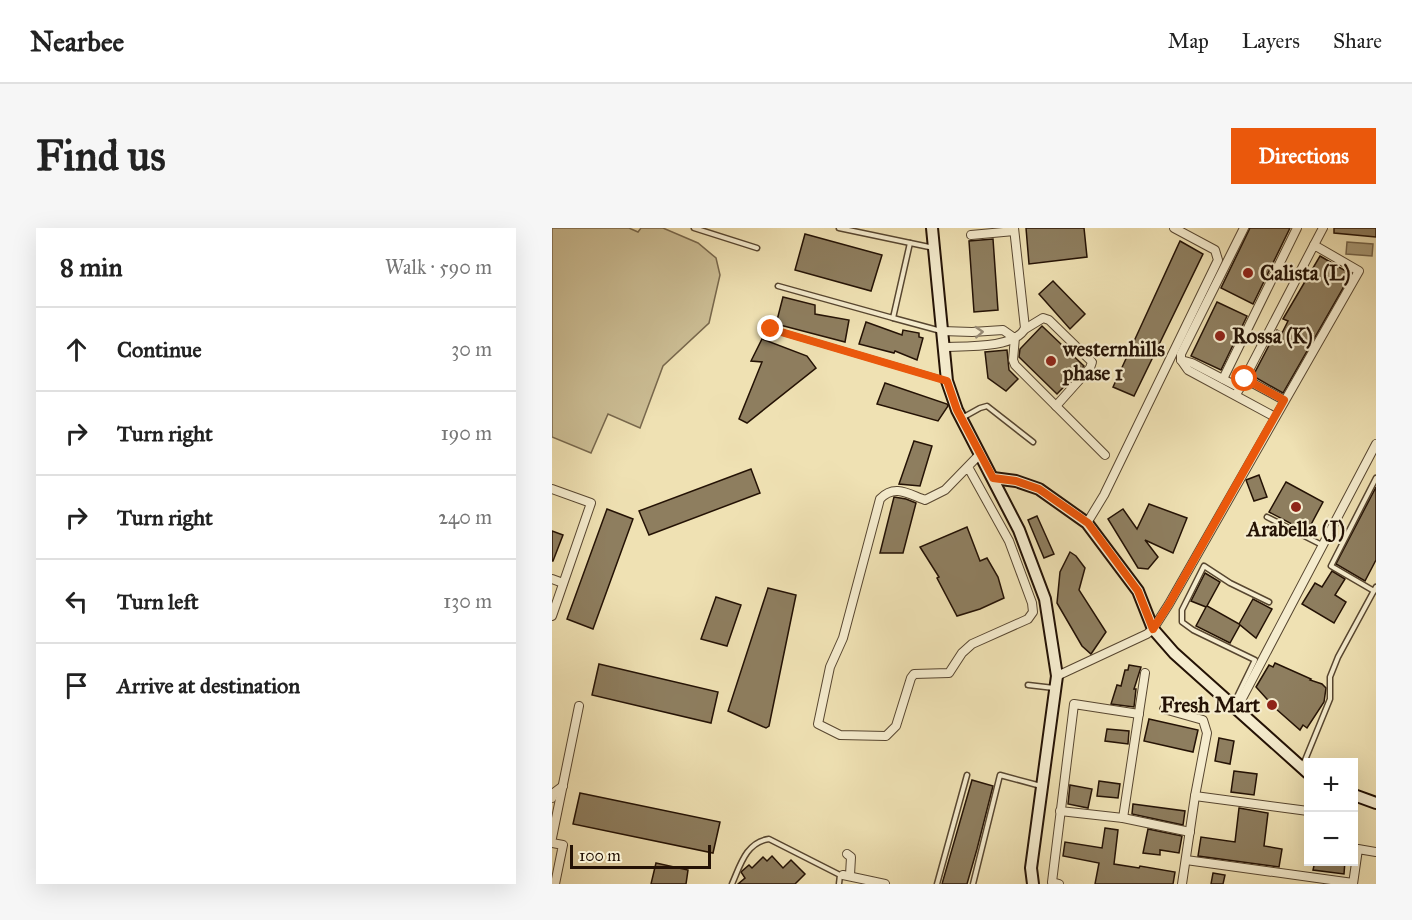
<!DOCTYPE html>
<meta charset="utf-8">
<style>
:root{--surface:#fff;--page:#f6f6f6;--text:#222;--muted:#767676;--line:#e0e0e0;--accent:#ea580c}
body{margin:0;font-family:"IM FELL Great Primer",serif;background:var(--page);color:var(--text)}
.controls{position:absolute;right:18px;bottom:18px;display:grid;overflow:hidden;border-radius:0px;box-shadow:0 6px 24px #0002}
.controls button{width:54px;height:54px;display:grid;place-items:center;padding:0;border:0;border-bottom:2px solid var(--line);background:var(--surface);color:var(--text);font:30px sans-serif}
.scale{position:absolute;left:18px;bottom:15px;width:141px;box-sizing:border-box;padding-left:6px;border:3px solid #241205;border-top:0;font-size:16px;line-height:21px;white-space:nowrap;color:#241205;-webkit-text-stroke:4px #f5ecce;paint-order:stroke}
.stop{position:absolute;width:18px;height:18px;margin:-14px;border:4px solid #ea580c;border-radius:50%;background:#fff}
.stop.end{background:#ea580c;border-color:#fff;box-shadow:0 2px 6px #0008}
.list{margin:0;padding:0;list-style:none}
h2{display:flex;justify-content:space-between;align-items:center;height:78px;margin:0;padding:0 24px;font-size:26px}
h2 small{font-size:20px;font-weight:400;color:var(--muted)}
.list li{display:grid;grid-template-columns:39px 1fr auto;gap:18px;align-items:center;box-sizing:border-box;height:84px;padding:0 24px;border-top:2px solid var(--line)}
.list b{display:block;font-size:22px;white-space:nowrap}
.list em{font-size:20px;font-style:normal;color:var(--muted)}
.icon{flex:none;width:33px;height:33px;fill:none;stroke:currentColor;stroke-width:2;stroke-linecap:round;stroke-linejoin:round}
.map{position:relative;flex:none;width:824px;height:656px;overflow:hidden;border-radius:0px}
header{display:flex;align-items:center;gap:36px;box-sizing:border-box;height:84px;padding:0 30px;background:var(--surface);border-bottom:2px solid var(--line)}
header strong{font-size:28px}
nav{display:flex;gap:33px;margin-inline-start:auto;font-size:21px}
.intro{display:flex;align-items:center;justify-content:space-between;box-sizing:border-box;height:144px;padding:0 36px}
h1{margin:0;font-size:42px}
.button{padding:15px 27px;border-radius:0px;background:var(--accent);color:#fff;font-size:21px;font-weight:700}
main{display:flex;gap:36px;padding:0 36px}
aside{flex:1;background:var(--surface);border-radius:0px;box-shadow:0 6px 24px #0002}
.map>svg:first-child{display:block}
.green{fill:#ccbe95;stroke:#78684d;stroke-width:1.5}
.water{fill:#aa9b78;stroke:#74644a;stroke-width:1.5}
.building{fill:#8e7e5f;stroke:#241205;stroke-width:1.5}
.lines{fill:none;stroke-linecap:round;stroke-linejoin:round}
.lane-casing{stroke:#574630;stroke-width:7}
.street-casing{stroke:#574630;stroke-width:10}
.secondary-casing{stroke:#241205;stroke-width:14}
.lane{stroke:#f5ecce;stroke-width:4}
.street{stroke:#f5ecce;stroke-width:8}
.secondary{stroke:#f5ecce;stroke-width:10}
.oneway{stroke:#978a74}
.route{stroke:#ea580c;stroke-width:8}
.poi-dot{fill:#8f2418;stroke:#f5ecce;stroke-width:2}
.labels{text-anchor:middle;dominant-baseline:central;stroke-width:4.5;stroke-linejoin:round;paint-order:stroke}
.poi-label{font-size:21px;font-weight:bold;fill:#241205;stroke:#f5ecce;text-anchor:start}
</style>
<header>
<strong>Nearbee</strong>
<nav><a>Map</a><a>Layers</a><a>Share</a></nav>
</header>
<div class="intro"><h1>Find us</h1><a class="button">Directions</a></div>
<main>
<aside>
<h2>8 min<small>Walk · 590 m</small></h2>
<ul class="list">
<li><svg class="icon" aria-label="ahead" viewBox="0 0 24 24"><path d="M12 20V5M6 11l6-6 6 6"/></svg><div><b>Continue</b></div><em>30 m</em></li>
<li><svg class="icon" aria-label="right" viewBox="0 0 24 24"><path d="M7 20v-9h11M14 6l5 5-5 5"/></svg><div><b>Turn right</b></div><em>190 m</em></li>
<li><svg class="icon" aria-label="right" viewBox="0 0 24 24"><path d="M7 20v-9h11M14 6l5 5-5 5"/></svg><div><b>Turn right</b></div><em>240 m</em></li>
<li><svg class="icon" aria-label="left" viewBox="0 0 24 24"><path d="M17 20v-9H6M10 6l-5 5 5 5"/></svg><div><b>Turn left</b></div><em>130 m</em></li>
<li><svg class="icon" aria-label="arrive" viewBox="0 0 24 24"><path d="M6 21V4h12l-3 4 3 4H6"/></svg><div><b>Arrive at destination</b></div></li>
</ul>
</aside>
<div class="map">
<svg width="824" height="656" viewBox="0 0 824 656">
<rect width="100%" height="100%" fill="#efe1b3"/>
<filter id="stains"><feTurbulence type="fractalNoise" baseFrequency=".00333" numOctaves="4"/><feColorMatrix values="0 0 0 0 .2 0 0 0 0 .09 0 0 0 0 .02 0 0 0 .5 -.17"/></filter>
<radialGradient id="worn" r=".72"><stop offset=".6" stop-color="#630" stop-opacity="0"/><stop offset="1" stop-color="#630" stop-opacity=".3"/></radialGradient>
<polygon class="green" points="0,0 77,0 86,4 89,0 111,0 146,15 164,30 168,47 157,95 111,138 88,200 56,186 39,225 0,209"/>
<polygon class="water" points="795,14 821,16 820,28 794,26"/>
<g class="building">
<polygon points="474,0 532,0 535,29 477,36"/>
<polygon points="698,0 738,0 701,76 669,60"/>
<polygon points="782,0 824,0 824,9 782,5"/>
<polygon points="253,6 330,27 319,63 243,42"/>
<polygon points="441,11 446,82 422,84 417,13"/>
<polygon points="628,13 651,26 582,168 561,159"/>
<polygon points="768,28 799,46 731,165 701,148 725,102 730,105 736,93 731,91"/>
<polygon points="501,53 533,86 518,101 487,66"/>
<polygon points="231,69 263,77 263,86 297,92 293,114 224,96"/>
<polygon points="665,74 695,88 669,142 639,128"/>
<polygon points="314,94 350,107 351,102 367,105 367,109 371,110 365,132 343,123 342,125 307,116"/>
<polygon points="490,98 532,138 505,166 467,129 468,121"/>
<polygon points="210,111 255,128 264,140 195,195 187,191 210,134 199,133"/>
<polygon points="455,122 457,142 466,151 454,163 436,150 433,124"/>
<polygon points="333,155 395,176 396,178 386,193 325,176"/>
<polygon points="362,213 380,218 368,258 347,256"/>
<polygon points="199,241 208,265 97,307 87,283"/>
<polygon points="707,247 715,269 702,273 694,252"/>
<polygon points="734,254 771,274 755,304 717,284"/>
<polygon points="824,259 824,332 813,353 784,336"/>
<polygon points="342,269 354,271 364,275 351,325 328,325"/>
<polygon points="597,276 635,290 621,325 593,312 606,329 596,341 586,340 556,291 571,281 585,301"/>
<polygon points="55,281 81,291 41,401 15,391"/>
<polygon points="485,288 502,326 492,330 476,292"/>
<polygon points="415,299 428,333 435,330 446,349 452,370 428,381 405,388 385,350 387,349 368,319"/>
<polygon points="0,303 11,307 1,333 0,333"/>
<polygon points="518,324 524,328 533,340 527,362 554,404 539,426 530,418 505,375 508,344"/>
<polygon points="780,343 793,351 783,367 794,374 782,395 750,376 763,355 770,359"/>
<polygon points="653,345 668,354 655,378 687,396 701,371 720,381 704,410 688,397 678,415 644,398 654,379 639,373"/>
<polygon points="216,360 244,367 217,498 214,500 176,483"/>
<polygon points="164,369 189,377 175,418 149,411"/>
<polygon points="723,435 759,451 758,452 770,456 774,460 772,474 755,500 751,497 748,502 723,480 704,459 717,437 721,439"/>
<polygon points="47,436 166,464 159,495 40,467"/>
<polygon points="577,437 589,439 582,461 584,461 582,479 559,476 565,457 569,458 573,442 576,442"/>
<polygon points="597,491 646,502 641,524 592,513"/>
<polygon points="555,501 577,503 576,516 553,513"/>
<polygon points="667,510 682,513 678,536 663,533"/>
<polygon points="682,543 705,546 702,567 679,564"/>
<polygon points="420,552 441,558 425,621 415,656 390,656"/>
<polygon points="547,553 568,556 566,570 545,568"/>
<polygon points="518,557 540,561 536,580 516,576"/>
<polygon points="28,565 168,594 161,625 21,596"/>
<polygon points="581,576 633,583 631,597 580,586"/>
<polygon points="687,580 716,585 712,618 730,621 727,639 646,628 649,609 683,614"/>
<polygon points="553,600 566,602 562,636 587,640 588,638 623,644 621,656 543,656 547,635 511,628 513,614 550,620"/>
<polygon points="596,601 630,608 627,625 608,622 608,627 591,625"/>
<polygon points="220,628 231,640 239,632 253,646 243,656 186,656 193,650 189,644 197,637 200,640 211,629 215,633"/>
<polygon points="763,633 793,633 792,646 761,642"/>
<polygon points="104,635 136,642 134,656 99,656"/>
<polygon points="661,645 673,647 671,656 659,656"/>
</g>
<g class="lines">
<g class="lane-casing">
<g id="lane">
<polyline points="142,0 205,20"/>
<polyline points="287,0 382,20"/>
<polyline points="226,58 341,90 358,15"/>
<polyline points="341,90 389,103"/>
<polyline points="219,101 392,152"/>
<polyline points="410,190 428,180 435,178 481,214"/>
<polyline points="715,289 770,317"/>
<polyline points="822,363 779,338 824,250"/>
<polyline points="476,457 502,460"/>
<polyline points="682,475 703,432 641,402 630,394 630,382 652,338 678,355 717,374"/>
<polyline points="751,537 778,471 778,449 786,429 824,359"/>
<path d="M180 656C188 638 194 614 217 611L288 647 287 656"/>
<polyline points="385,656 415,547"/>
<polyline points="421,656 448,547 489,558"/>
</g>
</g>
<g class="street-casing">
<g id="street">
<polyline points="692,0 629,126 629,132 636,142 723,189"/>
<polyline points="419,7 462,3"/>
<polyline points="762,17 771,0"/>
<polyline points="473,101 491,90 497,92 540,134 538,140 504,178"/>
<polyline points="390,103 420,104 451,102 461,109"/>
<polyline points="463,109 461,132 463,137 553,227"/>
<path d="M391 119C411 118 464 121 473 100L462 0"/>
<polyline points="629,132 640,135 688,160"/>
<polyline points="671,151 745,0"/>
<polyline points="693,151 732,172"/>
<path d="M416 239 457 313 480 375 481 384 476 391 420 416 410 425 397 445 362 446 359 450 344 498 334 508 288 507 266 496 278 439 291 410 328 271C343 255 358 267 373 272L393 262 428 226"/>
<polyline points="0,261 39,275 0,388"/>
<polyline points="535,295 552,267 666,32 663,22 622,0"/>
<polyline points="0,351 11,355"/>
<polyline points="505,448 595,406 601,401 617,376 807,43 762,17 684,167"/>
<polyline points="612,481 651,492 655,505 643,568 630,656"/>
<polyline points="684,482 824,216"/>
<polyline points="643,568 756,583"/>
<polyline points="0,570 3,564 11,558"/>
<polyline points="508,583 571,590 638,604"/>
<polyline points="571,590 593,445"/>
<polyline points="0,610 27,478"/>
<polyline points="0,615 11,617 3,656"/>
<polyline points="295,626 299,629 298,647"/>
<polyline points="634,632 801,655"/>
<polyline points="291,647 333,656"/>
<polyline points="507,656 500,654 522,476 587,486"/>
<polyline points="801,656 806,621 824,624"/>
</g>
</g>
<g class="secondary-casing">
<g id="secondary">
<polyline points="380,0 395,153 405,182 467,302 493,371 505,448 479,640 481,656"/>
<polyline points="441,250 464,253 487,261 535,295 586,363 601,401 622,425 756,545"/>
<polyline points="802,567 824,575"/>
</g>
</g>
<use href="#lane" class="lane"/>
<use href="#street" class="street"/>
<use href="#secondary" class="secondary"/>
</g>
<defs><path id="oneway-chevron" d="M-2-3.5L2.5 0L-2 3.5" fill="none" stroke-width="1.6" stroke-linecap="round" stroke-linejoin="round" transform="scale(1.5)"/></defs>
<use class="oneway" href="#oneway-chevron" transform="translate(427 104) rotate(-3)"/>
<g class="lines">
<polyline class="route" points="219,101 395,153 405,182 441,250 464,253 487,261 536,295 586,363 601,401 617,376 732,172 693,151"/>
</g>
<g class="poi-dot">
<circle cx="696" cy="45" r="6"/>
<circle cx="668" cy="108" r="6"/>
<circle cx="499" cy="133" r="6"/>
<circle cx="744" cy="279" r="6"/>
<circle cx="720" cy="477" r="6"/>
</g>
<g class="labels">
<g class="poi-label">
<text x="708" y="45">Calista (L)</text>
<text x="680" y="108">Rossa (K)</text>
<text x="511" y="121">westernhills<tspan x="511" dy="24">phase 1</tspan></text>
<text x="744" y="301" text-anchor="middle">Arabella (J)</text>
<text x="708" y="477" text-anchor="end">Fresh Mart</text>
</g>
</g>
<rect width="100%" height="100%" filter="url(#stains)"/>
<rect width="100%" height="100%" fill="url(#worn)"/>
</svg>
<div class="controls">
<button>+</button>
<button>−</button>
</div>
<div class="scale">100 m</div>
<div class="stop" style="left:693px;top:151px"></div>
<div class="stop end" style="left:219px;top:101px"></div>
</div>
</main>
